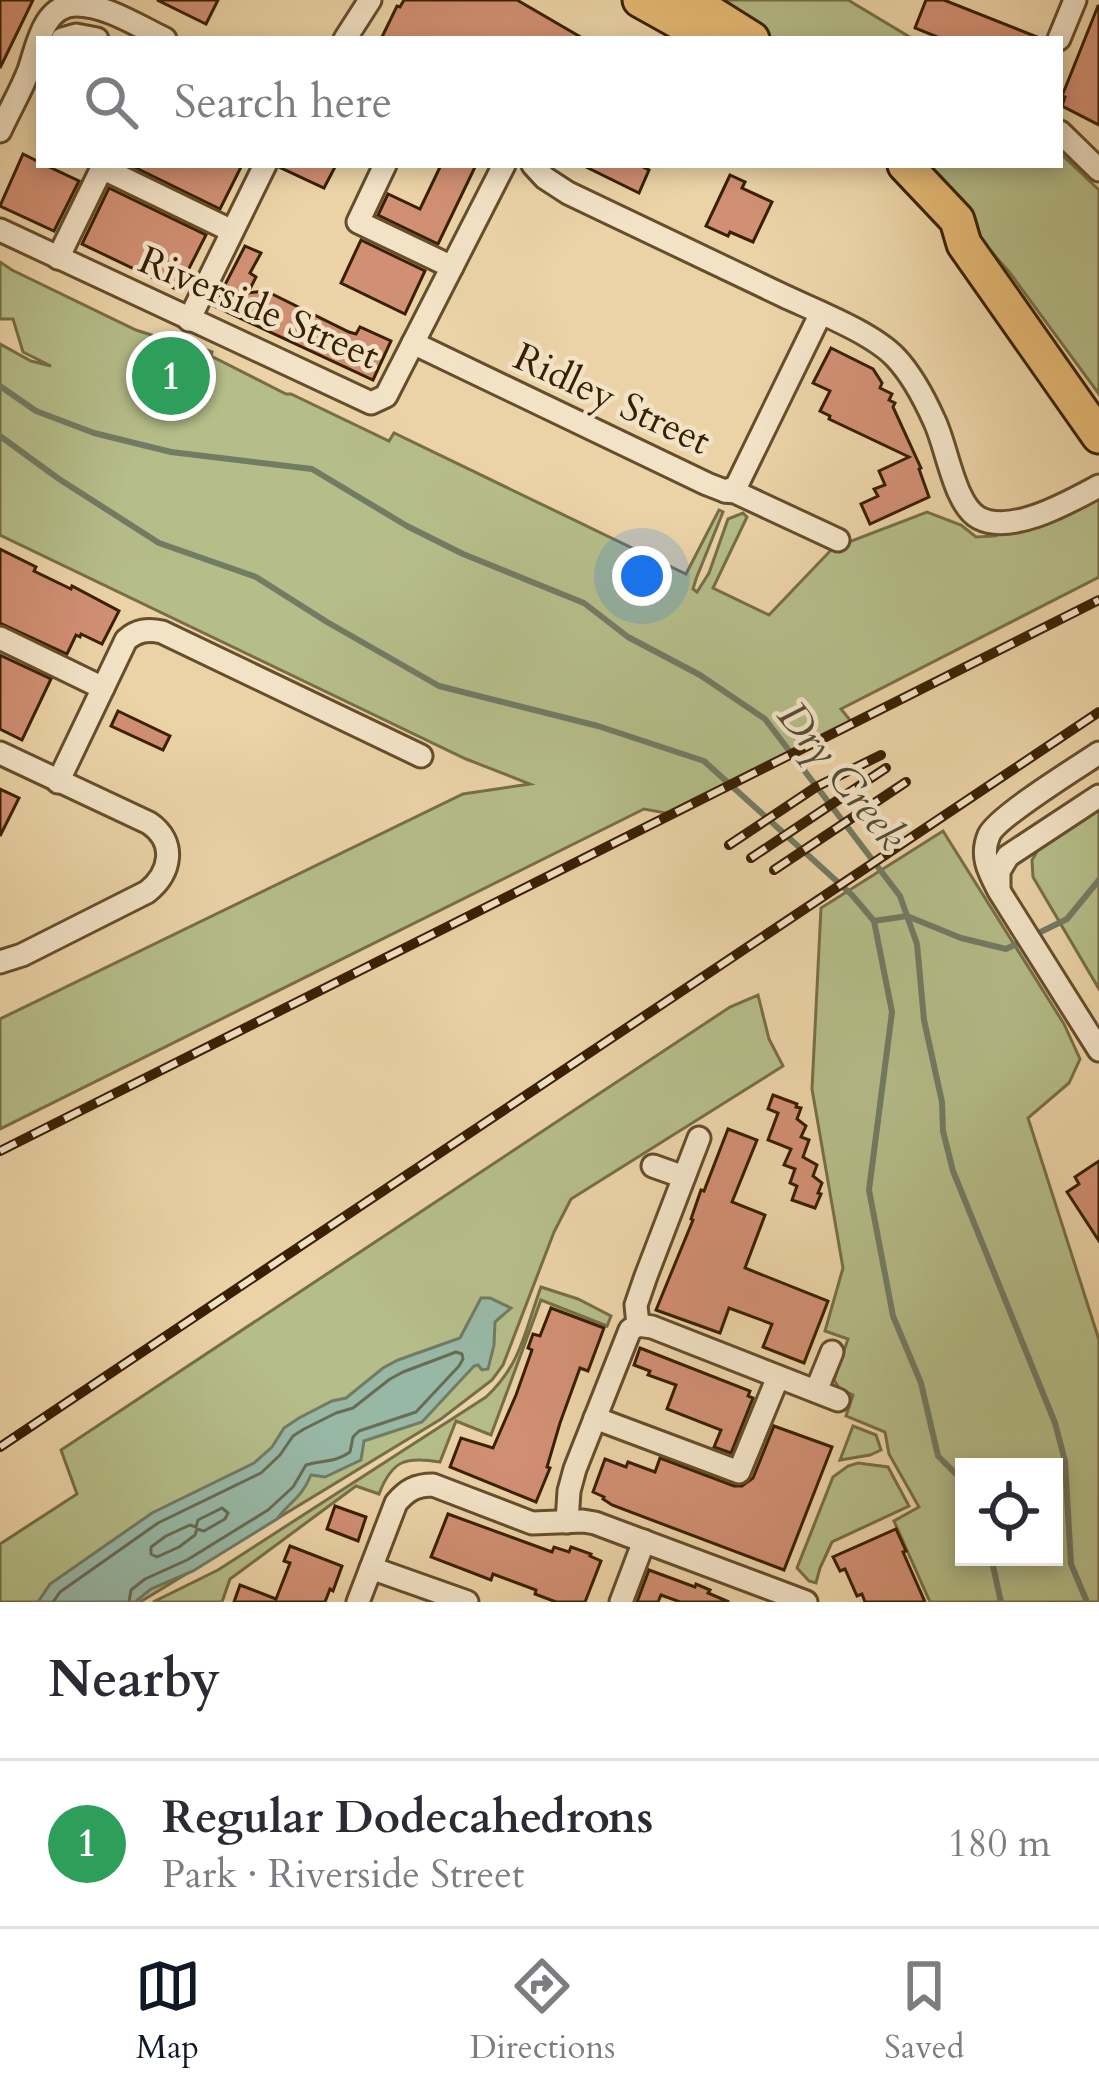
<!DOCTYPE html>
<meta charset="utf-8">
<style>
:root{--surface:#fff;--page:#f2f2f3;--text:#2b2b33;--muted:#7c7c81;--line:#e1e1e2;--accent:#111827}
body{margin:0;font-family:Cardo,serif;background:var(--page);color:var(--text)}
.controls{position:absolute;right:36px;bottom:36px;display:grid;overflow:hidden;border-radius:0px;box-shadow:0 6px 18px #0003}
.controls button{width:108px;height:108px;display:grid;place-items:center;padding:0;border:0;border-bottom:3px solid var(--line);background:var(--surface);color:var(--text);font:60px sans-serif}
.you{position:absolute;left:642px;top:576px;width:42px;height:42px;margin:-30px;border:9px solid #fff;border-radius:50%;background:#1a73e8;box-shadow:0 0 0 18px #1a73e833}
.badge{display:grid;place-items:center;width:78px;height:78px;border-radius:50%;background:var(--accent);color:#fff;font-size:39px;font-weight:700}
.pin{position:absolute;translate:-50% -50%;border:6px solid #fff;box-shadow:0 3px 12px #0006}
.list{margin:0;padding:0;list-style:none}
h2{display:flex;justify-content:space-between;align-items:center;height:156px;margin:0;padding:0 48px;font-size:51px}
h2 small{font-size:39px;font-weight:400;color:var(--muted)}
.list li{display:grid;grid-template-columns:78px 1fr auto;gap:36px;align-items:center;box-sizing:border-box;height:168px;padding:0 48px;border-top:3px solid var(--line)}
.list b{display:block;font-size:45px;white-space:nowrap}
.list p{margin:0;font-size:39px;white-space:nowrap;color:var(--muted)}
.list em{font-size:39px;font-style:normal;color:var(--muted)}
.icon{flex:none;width:66px;height:66px;fill:none;stroke:currentColor;stroke-width:2;stroke-linecap:round;stroke-linejoin:round}
.map{position:relative;flex:none;width:1099px;height:1602px;overflow:hidden}
.search{position:absolute;background:var(--surface);box-shadow:0 6px 18px #0003;left:36px;right:36px;top:36px;height:132px;display:flex;align-items:center;gap:30px;box-sizing:border-box;padding:0 42px;border-radius:0px;color:var(--muted);font-size:45px}
.sheet{height:324px;background:var(--surface)}
nav{display:flex;justify-content:space-around;align-items:center;box-sizing:border-box;height:168px;border-top:3px solid var(--line);background:var(--surface);font-size:33px;color:var(--muted)}
nav a{display:grid;justify-items:center;gap:6px}
nav .on{color:var(--accent)}
.map>svg:first-child{display:block}
.green{fill:#b5bd89;stroke:#776e46;stroke-width:3;fill-rule:evenodd}
.water{fill:#98b8a6;stroke:#727b64;stroke-width:3}
.lines{fill:none;stroke-linecap:round;stroke-linejoin:round}
.shore{stroke:#686c54;stroke-width:3}
.stream{stroke:#727b64;stroke-width:6}
.building{fill:#d18f73;stroke:#392002;stroke-width:3}
.street-casing{stroke:#664d2b;stroke-width:27}
.primary-casing{stroke:#392002;stroke-width:39}
.street{stroke:#f2e2c6;stroke-width:21}
.primary{stroke:#e6ba74;stroke-width:33}
.rail-casing{stroke:#392002;stroke-width:10}
.rail{stroke:#f2e2c6;stroke-width:6;stroke-dasharray:18;stroke-linecap:butt}
.labels{text-anchor:middle;dominant-baseline:central;stroke-width:9;stroke-linejoin:round;paint-order:stroke}
.street-label{font-size:39px;fill:#392002;stroke:#f2e2c6}
.water-label{font-size:42px;font-style:italic;fill:#564e33;stroke:#f2e2c6}
</style>
<div class="map">
<svg width="1099" height="1602" viewBox="0 0 1099 1602">
<rect width="100%" height="100%" fill="#ebd3a7"/>
<filter id="stains"><feTurbulence type="fractalNoise" baseFrequency=".00167" numOctaves="4"/><feColorMatrix values="0 0 0 0 .2 0 0 0 0 .09 0 0 0 0 .02 0 0 0 .5 -.17"/></filter>
<radialGradient id="worn" r=".72"><stop offset=".6" stop-color="#630" stop-opacity="0"/><stop offset="1" stop-color="#630" stop-opacity=".3"/></radialGradient>
<g class="green">
<polygon points="716,0 848,0 913,39 768,39"/>
<polygon points="1060,153 1099,190 1099,394 1010,273 916,165 1060,165"/>
<polygon points="0,262 12,270 136,330 164,339 154,399 157,399 169,336 212,352 211,356 286,394 291,394 389,441 394,433 686,574 719,510 723,512 696,579 693,589 697,592 709,573 728,519 743,513 747,517 713,588 769,615 833,548 927,512 961,525 976,537 995,536 1099,496 1099,577 841,709 854,725 671,814 644,809 0,1129 0,1019 463,794 530,784 466,759 0,535 0,344 31,361 51,366 23,352 13,319 0,319"/>
<polygon points="1099,809 1099,989 1033,877 1032,860 1039,848"/>
<path d="M943 831 1064 1024 1080 1059 1069 1083 1028 1118 1099 1340V1602H930L894 1521 919 1507 889 1454 885 1432 846 1416 853 1395 840 1389 834 1380 848 1339 825 1331 843 1268 812 1089 821 908ZM964 1467H1054V1557H964Z"/>
<polygon points="758,995 769,1039 783,1066 571,1199 554,1232 503,1365 492,1380 441,1419 140,1602 0,1602 0,1544 77,1494 61,1450 730,1007"/>
<path d="M541 1287 578 1299 611 1316 607 1326 541 1300 491 1435 456 1421 440 1462C406 1456 392 1460 379 1494L356 1486 230 1579 222 1602H153L218 1570 486 1397C521 1365 525 1330 541 1287Z"/>
<polygon points="853,1426 876,1435 881,1450 870,1455 840,1460"/>
<polygon points="858,1463 888,1467 909,1506 832,1542 820,1568 816,1583 809,1581 797,1568 833,1477 848,1466"/>
</g>
<path class="water" d="M481 1298H490L511 1308 495 1322 494 1345 488 1369 482 1370 478 1365 474 1366 422 1422 364 1441 361 1460 325 1477 311 1475C301 1499 291 1500 277 1519L193 1571 151 1589 135 1602H38L50 1584 152 1513 254 1463 272 1447 284 1428 299 1418 332 1401 346 1398 383 1368 398 1360 460 1338Z"/>
<g class="lines">
<g class="shore">
<polygon points="222,1508 228,1513 225,1519 204,1531 197,1529 195,1535 179,1547 157,1557 151,1554 151,1547 166,1536 190,1525 196,1527 198,1520"/>
<path d="M53 1602 60 1592 158 1523 261 1473 280 1455 293 1436 304 1429 336 1413 353 1408 390 1379 403 1372 456 1352 462 1354 463 1359 459 1366 416 1412 359 1431 353 1437 350 1452C335 1463 321 1460 306 1465L293 1487 268 1510 187 1560 145 1579 131 1590 129 1602"/>
</g>
<g class="stream">
<polyline points="0,386 36,411 94,433 171,452 312,469 407,526 463,554 584,603 628,637 700,675 765,719 900,896 917,944 924,1020 942,1102 943,1131 953,1171 1055,1423 1065,1461 1071,1564 1087,1602"/>
<polyline points="0,436 59,479 159,543 256,577 327,622 439,686 598,726 704,761 852,895 874,921 892,1012 869,1190 893,1316 921,1383 938,1456 964,1482"/>
<polyline points="874,921 907,916 961,938 1006,949 1067,919 1099,880"/>
<polyline points="991,1557 1001,1602"/>
</g>
</g>
<g class="building">
<polygon points="0,0 33,0 0,68"/>
<polygon points="157,0 218,0 206,24"/>
<polygon points="404,0 517,0 584,39 381,39 397,6 400,7"/>
<polygon points="926,0 944,0 1042,39 942,39 915,28"/>
<polygon points="1098,6 1099,6 1099,125 1062,106 1065,97 1062,96"/>
<polygon points="23,154 39,162 39,165 45,165 79,181 54,231 0,206"/>
<polygon points="130,165 242,165 220,209"/>
<polygon points="280,165 336,165 324,188 279,167"/>
<polygon points="441,165 476,165 438,244 378,215 388,194 420,209"/>
<polygon points="582,165 639,165 649,170 639,193"/>
<polygon points="730,175 745,182 742,188 772,202 753,242 730,232 728,236 706,226"/>
<polygon points="109,188 206,235 178,290 82,244"/>
<polygon points="361,240 425,271 405,314 341,283"/>
<polygon points="245,246 261,253 250,273 256,277 248,293 266,291 349,332 356,334 360,327 391,341 373,380 214,306"/>
<polygon points="831,348 873,369 882,383 880,388 892,394 889,400 895,403 893,407 921,468 919,469 929,497 870,524 861,504 878,496 874,489 885,485 879,471 909,457 829,419 830,416 820,411 830,391 813,383"/>
<polygon points="0,549 36,567 34,571 71,589 72,586 119,611 102,644 81,634 80,637 76,635 67,654 0,623"/>
<polygon points="0,655 51,679 22,740 0,729"/>
<polygon points="118,711 170,736 163,750 111,726"/>
<polygon points="0,789 19,798 0,836"/>
<polygon points="773,1095 797,1104 796,1107 801,1108 797,1119 806,1126 801,1137 809,1140 803,1157 817,1165 813,1176 822,1183 818,1193 821,1194 815,1208 792,1200 797,1186 790,1183 795,1169 784,1165 791,1149 768,1140 778,1113 768,1109"/>
<polygon points="728,1129 757,1140 732,1202 765,1215 745,1268 828,1301 804,1363 763,1347 772,1324 729,1308 720,1333 656,1310 693,1220 691,1219 701,1190 704,1191"/>
<polygon points="1099,1161 1099,1241 1067,1192 1079,1184 1075,1177"/>
<polygon points="551,1308 604,1328 588,1371 580,1368 560,1423 547,1467 550,1468 536,1502 450,1467 461,1438 493,1448 516,1395 532,1350 528,1348 533,1334 540,1336"/>
<polygon points="640,1348 750,1391 748,1396 753,1398 731,1453 714,1447 721,1430 667,1409 676,1385 648,1375 650,1371 634,1365"/>
<polygon points="774,1426 832,1447 784,1570 612,1505 603,1499 604,1497 593,1492 605,1459 626,1467 628,1462 655,1472 660,1458 734,1486 742,1486 753,1478"/>
<polygon points="335,1506 366,1517 358,1541 327,1529"/>
<polygon points="448,1514 552,1552 554,1547 569,1552 571,1547 591,1554 590,1556 601,1561 585,1602 556,1602 535,1594 536,1590 493,1574 491,1580 431,1557"/>
<polygon points="896,1529 906,1551 903,1552 925,1602 865,1602 862,1594 857,1596 845,1569 840,1571 833,1557"/>
<polygon points="290,1546 342,1566 333,1591 330,1589 325,1602 234,1602 240,1585 276,1599 290,1563 284,1561"/>
<polygon points="649,1570 695,1587 696,1584 710,1590 708,1593 729,1602 680,1602 661,1595 658,1602 637,1602"/>
</g>
<g class="lines">
<g class="street-casing">
<g id="street">
<polyline points="62,39 76,35 97,39"/>
<polyline points="345,39 370,0"/>
<polyline points="1059,39 1075,0"/>
<path d="M0 131C9 111 21 91 29 70 37 47 43 5 76 5 106 5 138 26 165 39"/>
<polyline points="1060,132 1099,170"/>
<polyline points="385,165 358,222 452,267"/>
<path d="M533 165 545 178 568 193C640 227 712 262 784 296 816 311 873 333 896 358 911 374 925 400 934 420 947 446 954 505 979 518 1012 535 1069 502 1099 486"/>
<polyline points="0,230 371,403 386,396 504,165"/>
<polyline points="58,258 102,168 232,231"/>
<polyline points="189,320 265,165"/>
<polyline points="413,343 707,484 725,491 735,492 838,540"/>
<polyline points="725,491 736,487 821,313"/>
<polyline points="0,638 103,688"/>
<path d="M0 753 149 823C177 842 171 873 147 892L22 955 0 962"/>
<path d="M1099 753C1078 767 997 817 989 835 980 856 989 872 999 891L1099 1050"/>
<path d="M58 782 126 640C137 630 148 629 162 632L421 756"/>
<polyline points="999,890 999,871 1008,856 1099,796"/>
<polyline points="653,1166 684,1177"/>
<polyline points="638,1325 636,1305 646,1276 699,1138"/>
<polyline points="816,1391 832,1352"/>
<polyline points="595,1418 739,1472 778,1377"/>
<polyline points="567,1522 569,1491 575,1469 630,1330 638,1325 652,1327 838,1400"/>
<polyline points="371,1568 467,1602"/>
<path d="M358 1602 396 1503C407 1490 416 1485 433 1485L532 1523 583 1521 595 1523 806 1602"/>
<polyline points="621,1602 644,1541"/>
</g>
</g>
<g class="primary-casing">
<g id="primary">
<polyline points="640,0 710,39"/>
<polyline points="690,0 752,39"/>
<polyline points="905,165 957,220 964,244 1099,436"/>
</g>
</g>
<use href="#street" class="street"/>
<use href="#primary" class="primary"/>
<g class="rail-casing">
<g id="rail">
<polyline points="729,845 816,787 881,755"/>
<polyline points="751,858 886,768"/>
<polyline points="774,870 906,782"/>
<polyline points="0,1151 1099,600"/>
<polyline points="0,1447 1099,712"/>
</g>
</g>
<use href="#rail" class="rail"/>
</g>
<g class="labels">
<g class="street-label">
<text transform="translate(259 308) rotate(23)">Riverside Street</text>
<text transform="translate(612 399) rotate(25)">Ridley Street</text>
</g>
<g class="water-label">
<text transform="translate(842 776) rotate(51)">Dry Creek</text>
</g>
</g>
<rect width="100%" height="100%" filter="url(#stains)"/>
<rect width="100%" height="100%" fill="url(#worn)"/>
</svg>
<div class="controls">
<button><svg class="icon" aria-label="locate" viewBox="0 0 24 24"><circle cx="12" cy="12" r="6"/><path d="M12 2v4M12 18v4M2 12h4M18 12h4"/></svg></button>
</div>
<div class="you"></div>
<div class="pin badge" style="left:171px;top:376px;background:#2e9e5b">1</div>
<div class="search"><svg class="icon" aria-label="search" viewBox="0 0 24 24"><circle cx="10" cy="10" r="6"/><path d="M15 15l6 6"/></svg>Search here</div>
</div>
<section class="sheet">
<h2>Nearby<small></small></h2>
<ul class="list">
<li><span class="badge" style="background:#2e9e5b">1</span><div><b>Regular Dodecahedrons</b><p>Park · Riverside Street</p></div><em>180 m</em></li>
</ul>
</section>
<nav>
<a class="on"><svg class="icon" aria-label="map" viewBox="0 0 24 24"><path d="M3 6l6-2 6 2 6-2v14l-6 2-6-2-6 2zM9 4v14M15 6v14"/></svg>Map</a>
<a><svg class="icon" aria-label="directions" viewBox="0 0 24 24"><path d="M12 3l9 9-9 9-9-9zM9 14v-3h6M13 9l2 2-2 2"/></svg>Directions</a>
<a><svg class="icon" aria-label="saved" viewBox="0 0 24 24"><path d="M7 4h10v16l-5-4-5 4z"/></svg>Saved</a>
</nav>
